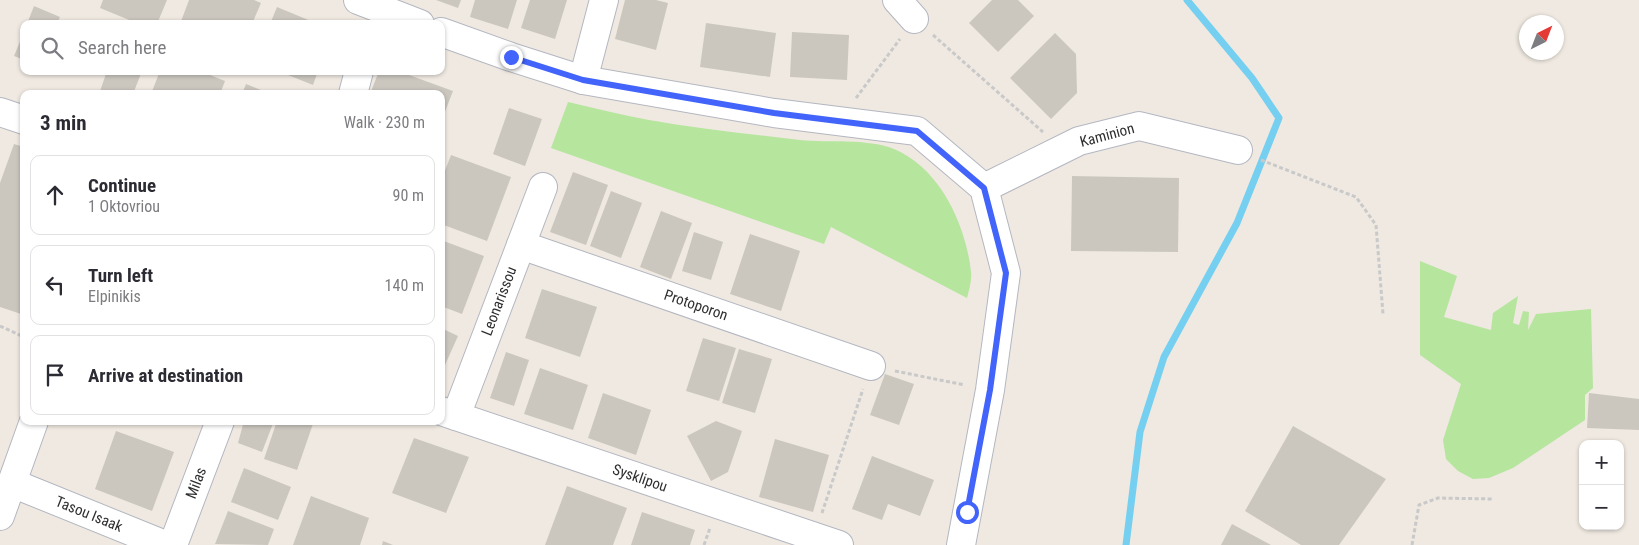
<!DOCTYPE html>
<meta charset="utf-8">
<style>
:root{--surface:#fff;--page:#f7f7f7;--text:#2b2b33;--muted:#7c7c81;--line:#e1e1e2}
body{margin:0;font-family:"Roboto Condensed",sans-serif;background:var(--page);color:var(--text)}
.controls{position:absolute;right:15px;bottom:15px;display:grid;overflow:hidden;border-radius:10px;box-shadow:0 1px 4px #0004}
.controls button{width:45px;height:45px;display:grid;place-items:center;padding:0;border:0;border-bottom:1px solid var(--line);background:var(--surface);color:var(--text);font:25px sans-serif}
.compass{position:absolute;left:1519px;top:15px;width:45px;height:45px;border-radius:50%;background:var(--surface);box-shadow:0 1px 4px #0004;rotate:42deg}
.stop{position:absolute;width:15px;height:15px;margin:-11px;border:4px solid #4264fb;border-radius:50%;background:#fff}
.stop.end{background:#4264fb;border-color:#fff;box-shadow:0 1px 5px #0008}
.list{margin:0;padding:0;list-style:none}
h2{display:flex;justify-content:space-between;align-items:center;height:65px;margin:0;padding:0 20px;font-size:21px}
h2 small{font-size:16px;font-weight:400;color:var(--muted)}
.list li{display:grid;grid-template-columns:32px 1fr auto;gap:15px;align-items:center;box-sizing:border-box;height:80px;margin:0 10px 10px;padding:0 10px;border:1px solid var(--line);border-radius:10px}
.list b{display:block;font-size:19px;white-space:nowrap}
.list p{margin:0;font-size:16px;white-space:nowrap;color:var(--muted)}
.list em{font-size:16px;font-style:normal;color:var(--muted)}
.icon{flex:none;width:28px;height:28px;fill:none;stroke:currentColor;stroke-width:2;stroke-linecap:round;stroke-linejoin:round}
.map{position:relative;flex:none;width:1639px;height:545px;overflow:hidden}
.search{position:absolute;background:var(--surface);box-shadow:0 1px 4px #0004;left:20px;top:20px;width:425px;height:55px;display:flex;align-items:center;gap:12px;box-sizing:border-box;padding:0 18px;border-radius:10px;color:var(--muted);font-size:19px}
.panel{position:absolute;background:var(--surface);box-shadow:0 1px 4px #0004;left:20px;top:90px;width:425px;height:335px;border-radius:10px}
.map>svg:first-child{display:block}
.green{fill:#b6e59e}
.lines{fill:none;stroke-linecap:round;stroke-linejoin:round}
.stream{stroke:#75cff0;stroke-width:7}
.building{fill:#cbc7bf}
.minor-casing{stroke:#b4b7c1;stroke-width:30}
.tertiary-casing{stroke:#b4b7c1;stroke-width:30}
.path{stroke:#c9c9c9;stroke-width:3;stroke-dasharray:4 2.5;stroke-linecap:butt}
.minor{stroke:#fff;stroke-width:28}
.tertiary{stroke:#fff;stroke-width:28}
.route{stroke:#4264fb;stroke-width:6}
.labels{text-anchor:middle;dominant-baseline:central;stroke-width:4.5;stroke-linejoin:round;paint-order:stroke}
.street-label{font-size:15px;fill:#2e2e2e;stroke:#fff}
</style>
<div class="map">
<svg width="1639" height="545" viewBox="0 0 1639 545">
<rect width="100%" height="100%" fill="#efe9e1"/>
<g class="green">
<path d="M568 102C595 108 622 115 649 120 699 129 750 134 800 140 829 143 866 138 894 149 940 168 966 225 971 272 972 280 969 290 967 298L831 227 824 244 551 148Z"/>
<polygon points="1420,261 1457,276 1444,317 1491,330 1493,313 1518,296 1513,323 1519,325 1523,311 1529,312 1528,330 1536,314 1591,309 1593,388 1585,395 1585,420 1513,468 1489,478 1473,479 1458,471 1446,459 1443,440 1461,384 1420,355"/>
</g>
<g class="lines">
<polyline class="stream" points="1126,545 1140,432 1164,357 1237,223 1279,118 1252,78 1187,0"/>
</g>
<g class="building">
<polygon points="103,0 167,0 157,24 139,24 100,8"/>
<polygon points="189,0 254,0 261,3 252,24 180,24"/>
<polygon points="436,0 461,0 458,8"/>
<polygon points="475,0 517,0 508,29 470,17"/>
<polygon points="530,0 567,0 555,39 521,28"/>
<polygon points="625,0 656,0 668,3 656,50 615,39"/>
<polygon points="992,0 1018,0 1034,16 998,52 969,23"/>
<polygon points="34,6 60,17 57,24 27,24"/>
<polygon points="277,7 318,24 270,24"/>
<polygon points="706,23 776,33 770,77 700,67"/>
<polygon points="24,32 24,60 14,56"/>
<polygon points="792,32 849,35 847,80 790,77"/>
<polygon points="1055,33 1076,54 1077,93 1051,119 1010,78"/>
<polygon points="107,71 142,71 133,94 99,94"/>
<polygon points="160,71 200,71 225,81 220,94 151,94"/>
<polygon points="278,71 318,71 313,85"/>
<polygon points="379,71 398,71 453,91 441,122 441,94 370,94"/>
<polygon points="246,84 271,94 242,94"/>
<polygon points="509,108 542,119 525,166 493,154"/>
<polygon points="14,144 24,147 24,306 21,314 0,307 0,183"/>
<polygon points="451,155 511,177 487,241 441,224 441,181"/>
<polygon points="573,172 608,185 586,245 550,232"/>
<polygon points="1072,176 1179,178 1178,252 1071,251"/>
<polygon points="611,191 642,203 621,258 590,246"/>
<polygon points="661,211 692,223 671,279 640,267"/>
<polygon points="694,232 723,242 711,280 682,271"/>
<polygon points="750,234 800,251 781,311 730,294"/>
<polygon points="441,240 484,256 462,314 441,306"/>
<polygon points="542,289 597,307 580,357 525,338"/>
<polygon points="441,328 458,336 441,374"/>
<polygon points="703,338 736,348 719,401 686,391"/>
<polygon points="739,349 772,359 755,413 722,403"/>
<polygon points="506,352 529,360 514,406 490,398"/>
<polygon points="540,368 588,385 573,430 524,414"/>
<polygon points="885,374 914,384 899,425 870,415"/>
<polygon points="603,393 651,410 636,455 588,438"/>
<polygon points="1589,393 1639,399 1639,430 1587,428"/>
<polygon points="244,421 274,421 262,452 238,443"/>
<polygon points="277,421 314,421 297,470 264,459"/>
<polygon points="716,421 742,431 728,472 711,481 687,436"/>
<polygon points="1293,426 1386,479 1339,545 1301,545 1245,511"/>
<polygon points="116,431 174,452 152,511 95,489"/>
<polygon points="414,438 469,457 446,513 392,493"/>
<polygon points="775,439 829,455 813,512 759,497"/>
<polygon points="872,456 934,480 920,516 888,504 882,520 852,509"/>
<polygon points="244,468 291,487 278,520 231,502"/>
<polygon points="567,486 627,508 613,545 545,545"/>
<polygon points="311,496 369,518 360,545 293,545"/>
<polygon points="228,511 274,529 268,545 215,544"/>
<polygon points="642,512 695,530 690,545 631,545"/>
<polygon points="1232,524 1271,545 1221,545"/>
<polygon points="383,541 393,545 382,545"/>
</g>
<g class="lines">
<g class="minor-casing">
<g id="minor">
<polyline points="897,0 914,19"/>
<polyline points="583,80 604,0"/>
<polyline points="353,94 359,71"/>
<polyline points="0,112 24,120"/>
<polyline points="984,188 1079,141 1139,126 1238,150"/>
<polyline points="521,245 871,366"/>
<polyline points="441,411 839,545"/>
<polyline points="456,416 543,187"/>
<polyline points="12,483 165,545"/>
<polyline points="0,516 34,421"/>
<polyline points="173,545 220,421"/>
</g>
</g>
<g class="tertiary-casing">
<g id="tertiary">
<polyline points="358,0 420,24"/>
<polyline points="441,32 511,57 583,80 774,113 917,131 984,188 1006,273 990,390 961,545"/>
</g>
</g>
<g class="path">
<polyline points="933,35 1043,132"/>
<polyline points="856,98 900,39"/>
<polyline points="1261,160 1356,197 1376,225 1383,314"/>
<polyline points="0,326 24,337"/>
<polyline points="895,371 965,385"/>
<polyline points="822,513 863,389"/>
<polyline points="704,545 710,528"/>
<polyline points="1412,545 1419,505 1438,498 1493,499"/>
</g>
<use href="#minor" class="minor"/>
<use href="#tertiary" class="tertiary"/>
</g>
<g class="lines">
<polyline class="route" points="511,57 583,80 774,113 917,131 984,188 1006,273 990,390 967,512"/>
</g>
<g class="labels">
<g class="street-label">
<text transform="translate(1107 135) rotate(-15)">Kaminion</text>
<text transform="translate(499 301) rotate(-69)">Leonarissou</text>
<text transform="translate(696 305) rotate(19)">Protoporon</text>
<text transform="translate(640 478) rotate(19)">Sysklipou</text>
<text transform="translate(196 483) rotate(-69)">Milas</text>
<text transform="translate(89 514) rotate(22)">Tasou Isaak</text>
</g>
</g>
</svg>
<div class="controls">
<button>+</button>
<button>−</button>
</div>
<svg class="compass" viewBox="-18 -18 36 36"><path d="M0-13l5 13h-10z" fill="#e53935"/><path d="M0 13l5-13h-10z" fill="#7c7c81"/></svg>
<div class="stop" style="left:967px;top:512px"></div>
<div class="stop end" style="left:511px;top:57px"></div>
<div class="search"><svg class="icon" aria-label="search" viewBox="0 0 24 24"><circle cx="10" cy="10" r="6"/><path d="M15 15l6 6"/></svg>Search here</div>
<section class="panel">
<h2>3 min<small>Walk · 230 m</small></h2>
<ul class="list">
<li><svg class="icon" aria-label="ahead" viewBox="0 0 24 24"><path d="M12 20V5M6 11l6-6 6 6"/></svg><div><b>Continue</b><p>1 Oktovriou</p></div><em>90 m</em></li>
<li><svg class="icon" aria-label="left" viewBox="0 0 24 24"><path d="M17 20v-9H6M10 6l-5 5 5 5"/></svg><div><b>Turn left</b><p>Elpinikis</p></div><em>140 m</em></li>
<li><svg class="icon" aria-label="arrive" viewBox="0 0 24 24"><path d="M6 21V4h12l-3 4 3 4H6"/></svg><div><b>Arrive at destination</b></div></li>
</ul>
</section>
</div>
